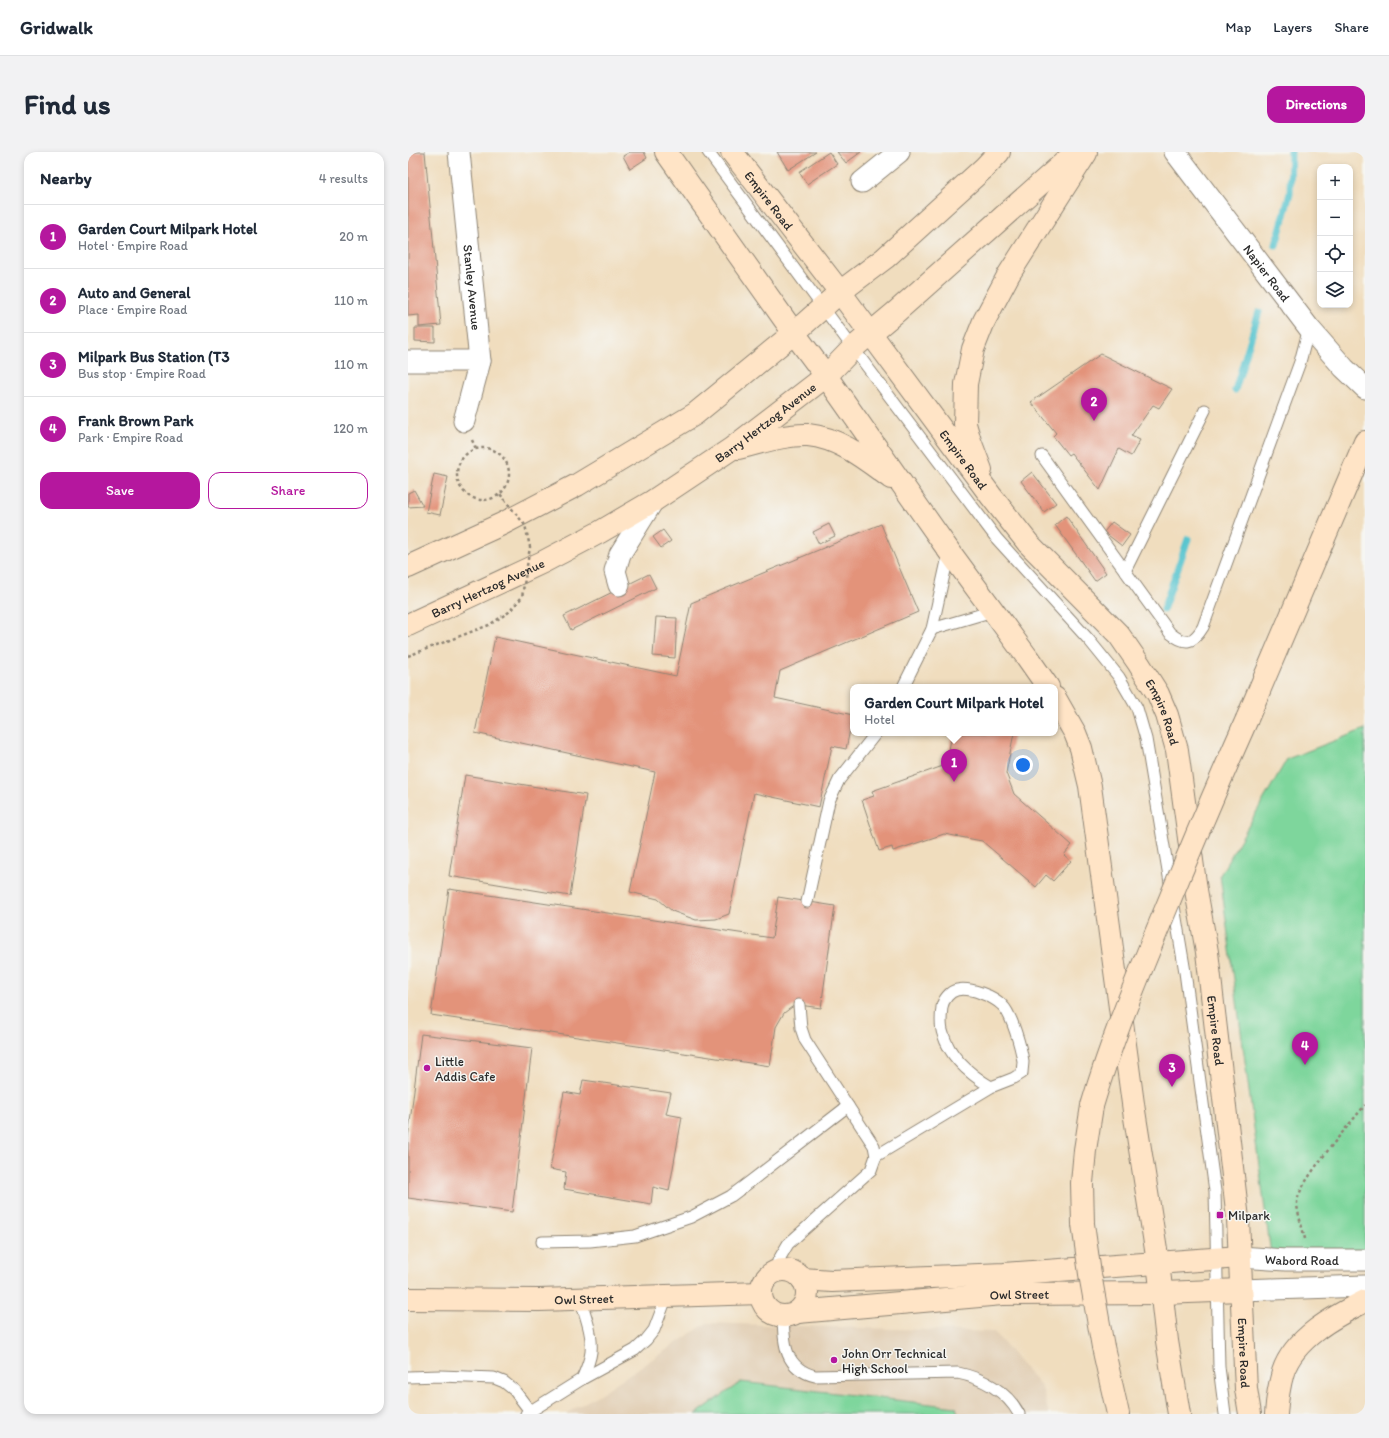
<!DOCTYPE html>
<meta charset="utf-8">
<style>
:root{--surface:#fff;--page:#f2f2f3;--text:#1f2937;--muted:#747a83;--line:#e0e1e3;--accent:#b5179e}
body{margin:0;font-family:Itim,sans-serif;background:var(--page);color:var(--text)}
.controls{position:absolute;right:12px;top:12px;display:grid;overflow:hidden;border-radius:8px;box-shadow:0 2px 6px #0003}
.controls button{width:36px;height:36px;display:grid;place-items:center;padding:0;border:0;border-bottom:1px solid var(--line);background:var(--surface);color:var(--text);font:20px sans-serif}
.you{position:absolute;left:615px;top:613px;width:14px;height:14px;margin:-10px;border:3px solid #fff;border-radius:50%;background:#1a73e8;box-shadow:0 0 0 6px #1a73e833}
.badge{display:grid;place-items:center;width:26px;height:26px;border-radius:50%;background:var(--accent);color:#fff;font-size:13px;font-weight:700}
.pin{position:absolute;translate:-50% -33px;filter:drop-shadow(0 1px 2px #0008)}
.pin::after{content:'';position:absolute;top:21px;width:14px;height:12px;background:inherit;clip-path:polygon(0 0,100% 0,50% 100%)}
.popup{position:absolute;left:442px;top:532px;width:208px;height:52px;box-sizing:border-box;display:grid;place-content:center;border-radius:8px;background:var(--surface);filter:drop-shadow(0 1px 3px #0005);font-size:13px;white-space:nowrap;color:var(--muted)}
.popup b{font-size:15px;color:var(--text)}
.popup::after{content:'';position:absolute;left:50%;top:100%;margin-left:-8px;border:8px solid transparent;border-top-color:var(--surface)}
.list{margin:0;padding:0;list-style:none}
h2{display:flex;justify-content:space-between;align-items:center;height:52px;margin:0;padding:0 16px;font-size:17px}
h2 small{font-size:13px;font-weight:400;color:var(--muted)}
.list li{display:grid;grid-template-columns:26px 1fr auto;gap:12px;align-items:center;box-sizing:border-box;height:64px;padding:0 16px;border-top:1px solid var(--line)}
.list b{display:block;font-size:15px;white-space:nowrap}
.list p{margin:0;font-size:13px;white-space:nowrap;color:var(--muted)}
.list em{font-size:13px;font-style:normal;color:var(--muted)}
.actions{display:flex;gap:8px;padding:12px 16px}
.actions a{flex:1;padding:9px 0;border:1px solid var(--accent);border-radius:12px;text-align:center;font-size:14px;color:var(--accent)}
.actions .main{background:var(--accent);color:#fff}
.icon{flex:none;width:22px;height:22px;fill:none;stroke:currentColor;stroke-width:2;stroke-linecap:round;stroke-linejoin:round}
.map{position:relative;flex:none;width:957px;height:1262px;overflow:hidden;border-radius:12px}
header{display:flex;align-items:center;gap:24px;box-sizing:border-box;height:56px;padding:0 20px;background:var(--surface);border-bottom:1px solid var(--line)}
header strong{font-size:19px}
nav{display:flex;gap:22px;margin-inline-start:auto;font-size:14px}
.intro{display:flex;align-items:center;justify-content:space-between;box-sizing:border-box;height:96px;padding:0 24px}
h1{margin:0;font-size:28px}
.button{padding:10px 18px;border-radius:12px;background:var(--accent);color:#fff;font-size:14px;font-weight:700}
main{display:flex;gap:24px;padding:0 24px}
aside{flex:1;background:var(--surface);border-radius:12px;box-shadow:0 2px 6px #0003}
.map>svg:first-child{display:block}
.built{fill:#e1cdb2}
.green{fill:#7ed69c;stroke:#548064}
.lines{fill:none;stroke-linecap:round;stroke-linejoin:round}
.stream{stroke:#58c5cf;stroke-width:7}
.building{fill:#e3937a}
.lane-casing{stroke:#8e8474;stroke-width:13}
.street-casing{stroke:#8e8474;stroke-width:23}
.secondary-casing{stroke:#8e8474;stroke-width:24}
.path{stroke:#8e8474;stroke-width:2.5;stroke-dasharray:3 3;stroke-linecap:butt}
.lane{stroke:#fff;stroke-width:11}
.street{stroke:#fff;stroke-width:21}
.secondary{stroke:#ffe4c6;stroke-width:22}
.secondary-bridge-casing{stroke:#8e8474;stroke-width:24;stroke-linecap:butt}
.path-bridge{stroke:#8e8474;stroke-width:2.5;stroke-dasharray:3 3;stroke-linecap:butt}
.secondary-bridge{stroke:#ffe4c6;stroke-width:22}
.poi-dot{fill:#b5179e;stroke:#f6f6f2;stroke-width:1.5}
.labels{text-anchor:middle;dominant-baseline:central;stroke-width:3;stroke-linejoin:round;paint-order:stroke}
.street-label{font-size:13px;fill:#2b2b2b;stroke:#f6f6f2}
.poi-label{font-size:13px;fill:#2b2b2b;stroke:#f6f6f2;text-anchor:start}
</style>
<header>
<strong>Gridwalk</strong>
<nav><a>Map</a><a>Layers</a><a>Share</a></nav>
</header>
<div class="intro"><h1>Find us</h1><a class="button">Directions</a></div>
<main>
<aside>
<h2>Nearby<small>4 results</small></h2>
<ul class="list">
<li><span class="badge">1</span><div><b>Garden Court Milpark Hotel</b><p>Hotel · Empire Road</p></div><em>20 m</em></li>
<li><span class="badge">2</span><div><b>Auto and General</b><p>Place · Empire Road</p></div><em>110 m</em></li>
<li><span class="badge">3</span><div><b>Milpark Bus Station (T3</b><p>Bus stop · Empire Road</p></div><em>110 m</em></li>
<li><span class="badge">4</span><div><b>Frank Brown Park</b><p>Park · Empire Road</p></div><em>120 m</em></li>
</ul>
<div class="actions"><a class="main">Save</a><a>Share</a></div>
</aside>
<div class="map">
<svg width="957" height="1262" viewBox="0 0 957 1262">
<rect width="100%" height="100%" fill="#f6f6f2"/>
<filter id="ink" filterUnits="userSpaceOnUse"><feTurbulence type="fractalNoise" baseFrequency=".025" numOctaves="2"/><feDisplacementMap in="SourceGraphic" scale="8" xChannelSelector="R" yChannelSelector="G"/><feConvolveMatrix kernelMatrix="1 2 1 2 8 2 1 2 1" color-interpolation-filters="sRGB"/></filter>
<filter id="wash" filterUnits="userSpaceOnUse"><feTurbulence type="fractalNoise" baseFrequency=".012" numOctaves="4" result="noise"/><feDisplacementMap in="SourceGraphic" scale="16" xChannelSelector="R" yChannelSelector="G"/><feGaussianBlur stdDeviation="0.9" result="paint"/><feColorMatrix in="noise" values="0 0 0 0 0 0 0 0 0 0 0 0 0 0 0 0 0 1.4 0 .05"/><feComposite in="paint" operator="in"/></filter>
<g filter="url(#wash)">
<rect width="100%" height="100%" fill="#f0ddbe"/>
<polygon class="built" points="299,1171 586,1180 634,1236 641,1262 157,1262 190,1243"/>
<g class="green">
<polygon points="957,577 957,1103 864,1110 812,723 879,607"/>
<polygon points="333,1230 548,1255 550,1262 288,1262"/>
</g>
<g class="lines">
<g class="stream">
<polyline points="868,93 882,41 883,0"/>
<polyline points="827,238 851,160"/>
<polyline points="755,458 780,387"/>
</g>
</g>
<g id="blocks">
<g class="building">
<polygon points="0,0 17,0 33,173 11,175 11,163 0,164"/>
<polygon points="222,0 236,0 239,6 222,17 215,4"/>
<polygon points="369,0 408,0 380,18"/>
<polygon points="421,0 429,12 399,32 391,20"/>
<polygon points="429,0 453,0 438,11"/>
<polygon points="7,176 27,176 27,190 7,189"/>
<polygon points="693,202 764,237 751,256 745,253 723,284 732,288 723,304 711,297 692,338 663,301 660,303 645,284 648,281 623,250"/>
<polygon points="624,320 648,351 636,360 613,329"/>
<polygon points="26,322 40,325 32,363 18,360"/>
<polygon points="6,338 15,354 0,355 0,341"/>
<polygon points="658,364 698,421 687,429 647,373"/>
<polygon points="704,370 722,383 714,394 696,380"/>
<polygon points="421,372 427,384 411,392 405,380"/>
<polygon points="473,372 510,460 372,519 367,546 445,563 438,597 424,594 411,655 346,641 321,762 308,767 288,768 264,759 250,747 222,740 247,620 67,581 87,485 268,524 283,451"/>
<polygon points="255,378 263,389 253,396 245,385"/>
<polygon points="241,422 248,436 163,478 156,464"/>
<polygon points="248,465 269,466 267,506 245,504"/>
<polygon points="544,581 606,581 598,621 606,642 664,693 656,703 663,709 645,729 638,723 628,735 574,689 536,682 485,699 484,695 471,699 454,648 466,644 464,639 535,614 539,610"/>
<polygon points="57,623 178,643 162,744 41,724"/>
<polygon points="41,737 364,786 370,745 427,754 413,856 391,853 384,855 376,861 368,875 362,914 23,863"/>
<polygon points="13,882 124,896 104,1060 0,1046 0,986"/>
<polygon points="175,928 263,941 258,962 274,965 261,1039 245,1035 243,1052 156,1037 158,1020 142,1017 156,940 172,943"/>
</g>
</g>
</g>
<g filter="url(#ink)">
<use href="#blocks" fill-opacity="0" stroke="#8e8474" stroke-width="1"/>
<g class="lines">
<g class="lane-casing">
<g id="lane">
<polyline points="300,0 445,196 589,387 681,488 711,525 729,556 738,587 777,820 807,1039 811,1215 817,1262"/>
<path d="M634 304 762 481C777 493 785 492 795 475L892 210 901 176"/>
<polyline points="717,419 797,258"/>
<polyline points="524,477 585,459"/>
<polyline points="495,535 524,477 541,400"/>
<polyline points="399,750 421,649 431,628 468,581"/>
<path d="M468 1004 583 935C563 923 542 906 535 882 532 874 533 863 534 855 535 848 542 839 549 838 562 835 585 844 594 853 604 862 613 896 615 909 615 913 614 918 614 921L606 926 583 935"/>
<polyline points="134,1090 182,1089 227,1084 283,1065 323,1044 343,1029 440,954"/>
<polyline points="368,1119 370,1109 380,1092 463,1018 468,1004 466,994 397,888 393,876 391,853"/>
<path d="M172 1146C177 1163 185 1182 183 1200 182 1209 178 1218 174 1227"/>
<path d="M375 1165C376 1191 376 1216 407 1224L550 1221C574 1226 599 1239 611 1262"/>
<polyline points="0,1225 32,1224 86,1226 96,1230 106,1238 122,1259"/>
<polyline points="118,1262 174,1227 227,1198 238,1188 246,1178 259,1144"/>
</g>
</g>
<g class="street-casing">
<g id="street">
<path id="s1" d="M51 0 72 209 56 269"/>
<path id="s2" d="M767 0 901 176 936 216 957 236"/>
<polyline points="454,30 491,0"/>
<polyline points="0,209 72,209"/>
<polyline points="211,433 207,419 212,402 245,349"/>
<path id="s3" d="M832 1105 878 1108H957"/>
<polyline points="833,1138 957,1134"/>
</g>
</g>
<g class="secondary-casing">
<g id="secondary">
<polyline points="258,0 386,181 418,224 541,399 619,505 640,535"/>
<path id="s4" d="M324 0 432 140 583 344 620 391 711 483 731 512 750 542 759 563 769 598 788 738 799 800 830 1067 838 1237 842 1262"/>
<path d="M330 296C352 291 377 282 400 283 432 286 458 308 483 326"/>
<polyline points="573,318 562,289 557,272 558,232 565,197 576,169 601,122 678,1"/>
<polyline points="0,415 94,372 169,333 287,262 386,181 432,140 477,106 576,16 591,0"/>
<path id="s5" d="M0 473 135 410 192 380 245 349 323 297 418 224 445 196 488 160 668 0"/>
<polyline points="647,546 667,581 673,596 682,634 726,959 750,1110 759,1189 771,1262"/>
<polyline points="839,567 957,290"/>
<polyline points="675,1072 674,1031 677,998 684,954"/>
<circle cx="376" cy="1141" r="23"/>
<polyline points="394,1127 424,1129 596,1122 832,1105"/>
<path id="s6" d="M0 1147 131 1148 353 1141"/>
<path id="s7" d="M390 1160 594 1142 754 1141 833 1138"/>
<polyline points="695,1195 710,1262"/>
<path d="M868 1262C869 1248 871 1234 875 1220 886 1186 927 1164 957 1149"/>
</g>
</g>
<g class="path">
<polyline points="64,288 68,297"/>
<circle cx="75" cy="322" r="26"/>
<path d="M897 1087C895 1078 889 1059 889 1051 889 1031 943 971 957 953"/>
</g>
<use href="#lane" class="lane"/>
<use href="#street" class="street"/>
<use href="#secondary" class="secondary"/>
<g class="secondary-bridge-casing">
<g id="secondary-bridge">
<path d="M684 954C703 889 729 827 755 764 782 698 810 632 839 567"/>
<polyline points="675,1072 682,1122 695,1195"/>
</g>
</g>
<polyline class="path-bridge" points="0,504 81,473 101,460 114,445 122,395 117,373 92,342"/>
<use href="#secondary-bridge" class="secondary-bridge"/>
</g>
</g>
<g class="poi-dot">
<circle cx="19" cy="916" r="4"/>
<rect x="808" y="1059" width="8" height="8" rx="2"/>
<circle cx="426" cy="1208" r="4"/>
</g>
<g class="labels">
<g class="street-label">
<text stroke="none"><textPath href="#s4" startOffset="61">Empire Road</textPath></text>
<text stroke="none"><textPath href="#s2" startOffset="152">Napier Road</textPath></text>
<text stroke="none"><textPath href="#s1" startOffset="136">Stanley Avenue</textPath></text>
<text stroke="none"><textPath href="#s5" startOffset="412">Barry Hertzog Avenue</textPath></text>
<text stroke="none"><textPath href="#s4" startOffset="385">Empire Road</textPath></text>
<text stroke="none"><textPath href="#s5" startOffset="88">Barry Hertzog Avenue</textPath></text>
<text stroke="none"><textPath href="#s4" startOffset="709">Empire Road</textPath></text>
<text stroke="none"><textPath href="#s4" startOffset="1033">Empire Road</textPath></text>
<text stroke="none"><textPath href="#s3" startOffset="62">Wabord Road</textPath></text>
<text stroke="none"><textPath href="#s7" startOffset="222">Owl Street</textPath></text>
<text stroke="none"><textPath href="#s6" startOffset="176">Owl Street</textPath></text>
<text stroke="none"><textPath href="#s4" startOffset="1357">Empire Road</textPath></text>
</g>
<g class="poi-label">
<text x="27" y="909">Little<tspan x="27" dy="15">Addis Cafe</tspan></text>
<text x="820" y="1063">Milpark</text>
<text x="434" y="1201">John Orr Technical<tspan x="434" dy="15">High School</tspan></text>
</g>
</g>
</svg>
<div class="controls">
<button>+</button>
<button>−</button>
<button><svg class="icon" aria-label="locate" viewBox="0 0 24 24"><circle cx="12" cy="12" r="6"/><path d="M12 2v4M12 18v4M2 12h4M18 12h4"/></svg></button>
<button><svg class="icon" aria-label="layers" viewBox="0 0 24 24"><path d="M12 4l9 5-9 5-9-5zM3 14l9 5 9-5"/></svg></button>
</div>
<div class="you"></div>
<div class="pin badge" style="left:546px;top:630px">1</div>
<div class="popup"><b>Garden Court Milpark Hotel</b>Hotel</div>
<div class="pin badge" style="left:686px;top:269px">2</div>
<div class="pin badge" style="left:764px;top:935px">3</div>
<div class="pin badge" style="left:897px;top:913px">4</div>
</div>
</main>
